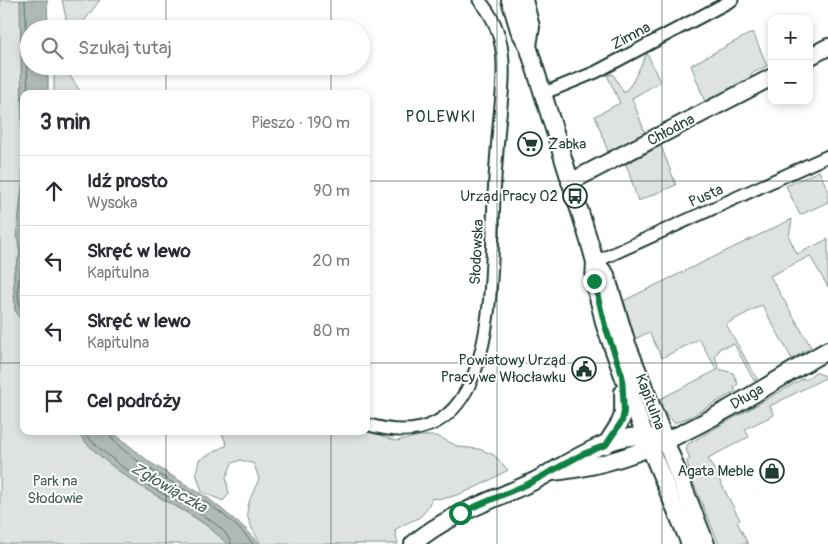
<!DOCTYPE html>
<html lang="pl">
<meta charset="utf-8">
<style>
:root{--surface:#fff;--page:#f7f7f7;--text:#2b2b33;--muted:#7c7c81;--line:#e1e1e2}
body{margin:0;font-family:Pangolin,sans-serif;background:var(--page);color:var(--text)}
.controls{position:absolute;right:15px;top:15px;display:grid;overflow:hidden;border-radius:10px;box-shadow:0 2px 8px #0003}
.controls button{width:45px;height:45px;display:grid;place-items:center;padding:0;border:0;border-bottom:1px solid var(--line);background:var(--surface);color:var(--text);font:25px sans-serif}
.stop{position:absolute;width:15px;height:15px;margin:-11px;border:4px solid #0b8043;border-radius:50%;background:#fff}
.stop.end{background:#0b8043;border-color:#fff;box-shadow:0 1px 5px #0008}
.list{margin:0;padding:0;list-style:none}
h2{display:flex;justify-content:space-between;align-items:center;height:65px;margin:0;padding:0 20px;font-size:21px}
h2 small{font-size:16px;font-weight:400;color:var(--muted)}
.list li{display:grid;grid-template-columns:32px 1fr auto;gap:15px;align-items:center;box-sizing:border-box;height:70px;padding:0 20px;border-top:1px solid var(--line)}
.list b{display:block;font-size:19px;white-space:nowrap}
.list p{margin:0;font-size:16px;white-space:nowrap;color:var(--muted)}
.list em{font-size:16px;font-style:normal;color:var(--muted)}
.icon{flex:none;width:28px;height:28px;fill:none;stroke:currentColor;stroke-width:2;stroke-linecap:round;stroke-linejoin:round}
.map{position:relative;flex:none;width:828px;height:544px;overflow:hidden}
.search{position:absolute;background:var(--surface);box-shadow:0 2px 8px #0003;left:20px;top:20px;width:350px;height:55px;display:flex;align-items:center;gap:12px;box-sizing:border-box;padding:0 18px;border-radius:28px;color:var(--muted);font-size:19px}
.panel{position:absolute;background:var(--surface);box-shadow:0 2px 8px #0003;left:20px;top:90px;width:350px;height:345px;border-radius:10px}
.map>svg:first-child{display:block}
.green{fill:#dee3e2;stroke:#7e908b}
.water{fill:#afbab7;stroke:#758883}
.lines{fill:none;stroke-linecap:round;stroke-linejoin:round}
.shore{stroke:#596f68;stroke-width:1}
.street-casing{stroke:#1f3d34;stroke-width:15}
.secondary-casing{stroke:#1f3d34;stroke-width:20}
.street{stroke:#fff;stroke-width:11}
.secondary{stroke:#fff;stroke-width:16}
.route{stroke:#0b8043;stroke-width:6}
.grid{fill:none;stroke:#1f3d34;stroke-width:1;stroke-opacity:0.55}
.labels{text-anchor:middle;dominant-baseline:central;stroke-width:4;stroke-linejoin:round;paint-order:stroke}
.street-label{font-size:15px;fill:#1f3d34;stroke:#fff}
.poi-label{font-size:15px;fill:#1f3d34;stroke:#fff;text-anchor:end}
.park-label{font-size:15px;fill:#455e57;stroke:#fff}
.neighbourhood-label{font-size:16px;letter-spacing:1px;fill:#1f3d34;stroke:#fff}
.water-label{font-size:16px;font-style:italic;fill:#4a625b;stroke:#fff}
</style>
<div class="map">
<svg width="828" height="544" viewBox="0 0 828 544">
<rect width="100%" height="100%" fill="#fff"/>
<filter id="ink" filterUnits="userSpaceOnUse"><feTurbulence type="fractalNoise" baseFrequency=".02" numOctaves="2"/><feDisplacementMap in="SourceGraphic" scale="10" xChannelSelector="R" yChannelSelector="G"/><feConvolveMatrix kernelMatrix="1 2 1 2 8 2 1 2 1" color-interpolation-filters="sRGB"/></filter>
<g filter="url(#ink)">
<g class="green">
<path d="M0 0H20L21 9 23 178 18 230 20 254 14 272V289L15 310 24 325V431H76C94 455 131 481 157 496 183 511 207 522 227 544H0Z"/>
<polygon points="62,0 100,0 78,29 64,29 67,23"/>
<polygon points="753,32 767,66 751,74 753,77 705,102 691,65"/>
<polygon points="647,53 660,82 632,98 645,133 608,152 595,116 620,103 607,75 613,74 624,93 632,83"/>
<polygon points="54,66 69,66 70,76 82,94 54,94"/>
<polygon points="661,146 676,185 638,201 626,164"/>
<polygon points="819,171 828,190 828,202 800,215 786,186"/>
<polygon points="792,219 789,237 797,254 828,239 828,287 810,256 770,276 811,347 792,359 762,305 726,324 757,379 754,381 734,344 720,348 715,356 719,369 733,373 738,384 734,388 736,391 690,417 674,423 659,405 658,400 717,370 699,339 662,358 649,332 635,339 623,301"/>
<polygon points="815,372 828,377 828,383 825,378 770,406 774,415 745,429 749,437 708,458 740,520 737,522 748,544 719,544 690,475 687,461 690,459 686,449 688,444 804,378 806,380"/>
<path d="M366 430 396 441 420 436H437L459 447 479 449 494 455 508 470C490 480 452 503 432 498 420 525 417 515 395 530L398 544H261C242 512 244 512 259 479L254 464 241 460 232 463 226 478 229 494 223 501 202 492 196 473 199 460 227 445 221 431Z"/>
</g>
<g class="water">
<polygon points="20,0 47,0 48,29 29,29 29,66 48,66 48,94 24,94 24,325 15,310 14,289 14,272 20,254 17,233 23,178"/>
<path d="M76 431H111L151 463 208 498 247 530 260 544H227C208 523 186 512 161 498 133 483 95 456 76 431Z"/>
</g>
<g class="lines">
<g class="shore">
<polyline points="25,0 28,94"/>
<path d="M24 260C18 276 14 300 24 315"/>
<path d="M82 431C102 453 127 470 151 487 169 499 228 522 231 544"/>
<path d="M108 431C110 450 186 490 204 501 221 512 241 528 253 544"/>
</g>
<g class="street-casing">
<g id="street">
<polyline points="542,94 596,72 732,0"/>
<polyline points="595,262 828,156"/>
<path d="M366 424C502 466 490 280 494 197 495 173 497 150 499 126 503 82 512 36 479 0"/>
</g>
</g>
<g class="secondary-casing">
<g id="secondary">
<polyline points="510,0 519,30 528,46 590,244 595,262 594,281 605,326 645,436 690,544"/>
<polyline points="524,0 531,27 528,46"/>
<polyline points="809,57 828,47"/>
<polyline points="570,182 772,77"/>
<polyline points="595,262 606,275 627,344 706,544"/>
<path d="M606 445C622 417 624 426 623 392"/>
<path d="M550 472C652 465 742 399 828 350"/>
<path d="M413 544C447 515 488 502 528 484 564 468 613 427 654 438"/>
</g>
</g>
<use href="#street" class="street"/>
<use href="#secondary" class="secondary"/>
</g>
</g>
<g class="lines" filter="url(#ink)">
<polyline class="route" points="460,513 528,484 583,454 606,445 622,421 624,412 622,375 605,326 594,281"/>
</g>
<path class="grid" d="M166 0V29M331 0V29M497 0V544M662 0V544M166 66V94M331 66V94M0 181H24M366 181H828M0 363H24M366 363H828M166 431V544M331 431V544"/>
<defs>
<g id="supermarket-ring" transform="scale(1.25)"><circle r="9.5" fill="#fff" stroke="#1f3d34" stroke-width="1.5"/><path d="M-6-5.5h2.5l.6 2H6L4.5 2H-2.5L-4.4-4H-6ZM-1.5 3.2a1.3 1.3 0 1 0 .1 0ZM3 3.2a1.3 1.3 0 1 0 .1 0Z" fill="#1f3d34"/></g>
<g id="bus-ring" transform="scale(1.25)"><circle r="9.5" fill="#fff" stroke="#1f3d34" stroke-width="1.5"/><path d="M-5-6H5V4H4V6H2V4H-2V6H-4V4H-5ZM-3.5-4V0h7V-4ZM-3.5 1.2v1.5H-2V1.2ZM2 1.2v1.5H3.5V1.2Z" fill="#1f3d34"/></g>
<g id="civic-ring" transform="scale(1.25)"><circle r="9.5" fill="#fff" stroke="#1f3d34" stroke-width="1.5"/><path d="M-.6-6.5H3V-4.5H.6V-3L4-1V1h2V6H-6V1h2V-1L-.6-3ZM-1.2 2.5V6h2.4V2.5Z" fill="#1f3d34"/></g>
<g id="shop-ring" transform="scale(1.25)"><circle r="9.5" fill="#fff" stroke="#1f3d34" stroke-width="1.5"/><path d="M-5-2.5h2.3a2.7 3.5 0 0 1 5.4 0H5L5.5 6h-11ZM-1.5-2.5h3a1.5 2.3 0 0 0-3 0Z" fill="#1f3d34"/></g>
</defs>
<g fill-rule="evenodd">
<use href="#supermarket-ring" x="530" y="144"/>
<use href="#bus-ring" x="575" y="196"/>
<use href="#civic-ring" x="584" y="369"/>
<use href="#shop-ring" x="772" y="471"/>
</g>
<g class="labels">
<g class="street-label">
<text transform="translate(631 36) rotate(-28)">Zimna</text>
<text transform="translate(671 130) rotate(-28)">Chłodna</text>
<text transform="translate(706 196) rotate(-24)">Pusta</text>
<text transform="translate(477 252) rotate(-87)">Słodowska</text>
<text transform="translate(747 397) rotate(-30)">Długa</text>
<text transform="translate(650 402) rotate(69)">Kapitulna</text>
</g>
<g class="poi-label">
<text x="548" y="144" text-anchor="start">Żabka</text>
<text x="558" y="196">Urząd Pracy 02</text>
<text x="566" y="360">Powiatowy Urząd<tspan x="566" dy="17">Pracy we Włocławku</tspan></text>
<text x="754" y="471">Agata Meble</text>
</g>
<g class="park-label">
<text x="55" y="481">Park na<tspan x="55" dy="17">Słodowie</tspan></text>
</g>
<g class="neighbourhood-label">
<text x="441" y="117">POLEWKI</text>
</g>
<g class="water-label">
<text transform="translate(169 488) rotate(30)">Zgłowiączka</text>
</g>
</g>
</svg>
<div class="controls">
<button>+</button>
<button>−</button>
</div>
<div class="stop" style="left:460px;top:513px"></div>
<div class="stop end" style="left:594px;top:281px"></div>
<div class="search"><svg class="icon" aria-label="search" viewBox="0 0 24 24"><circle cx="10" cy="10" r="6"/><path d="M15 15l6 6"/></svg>Szukaj tutaj</div>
<section class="panel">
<h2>3 min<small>Pieszo · 190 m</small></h2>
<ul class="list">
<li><svg class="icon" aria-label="ahead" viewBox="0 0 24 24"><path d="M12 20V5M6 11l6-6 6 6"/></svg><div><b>Idź prosto</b><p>Wysoka</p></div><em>90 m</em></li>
<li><svg class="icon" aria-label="left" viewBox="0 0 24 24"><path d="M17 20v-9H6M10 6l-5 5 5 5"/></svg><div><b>Skręć w lewo</b><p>Kapitulna</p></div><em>20 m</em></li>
<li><svg class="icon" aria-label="left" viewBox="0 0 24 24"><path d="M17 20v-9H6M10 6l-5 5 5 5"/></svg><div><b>Skręć w lewo</b><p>Kapitulna</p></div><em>80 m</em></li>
<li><svg class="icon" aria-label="arrive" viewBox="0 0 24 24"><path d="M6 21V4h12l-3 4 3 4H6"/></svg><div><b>Cel podróży</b></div></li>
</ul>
</section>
</div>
